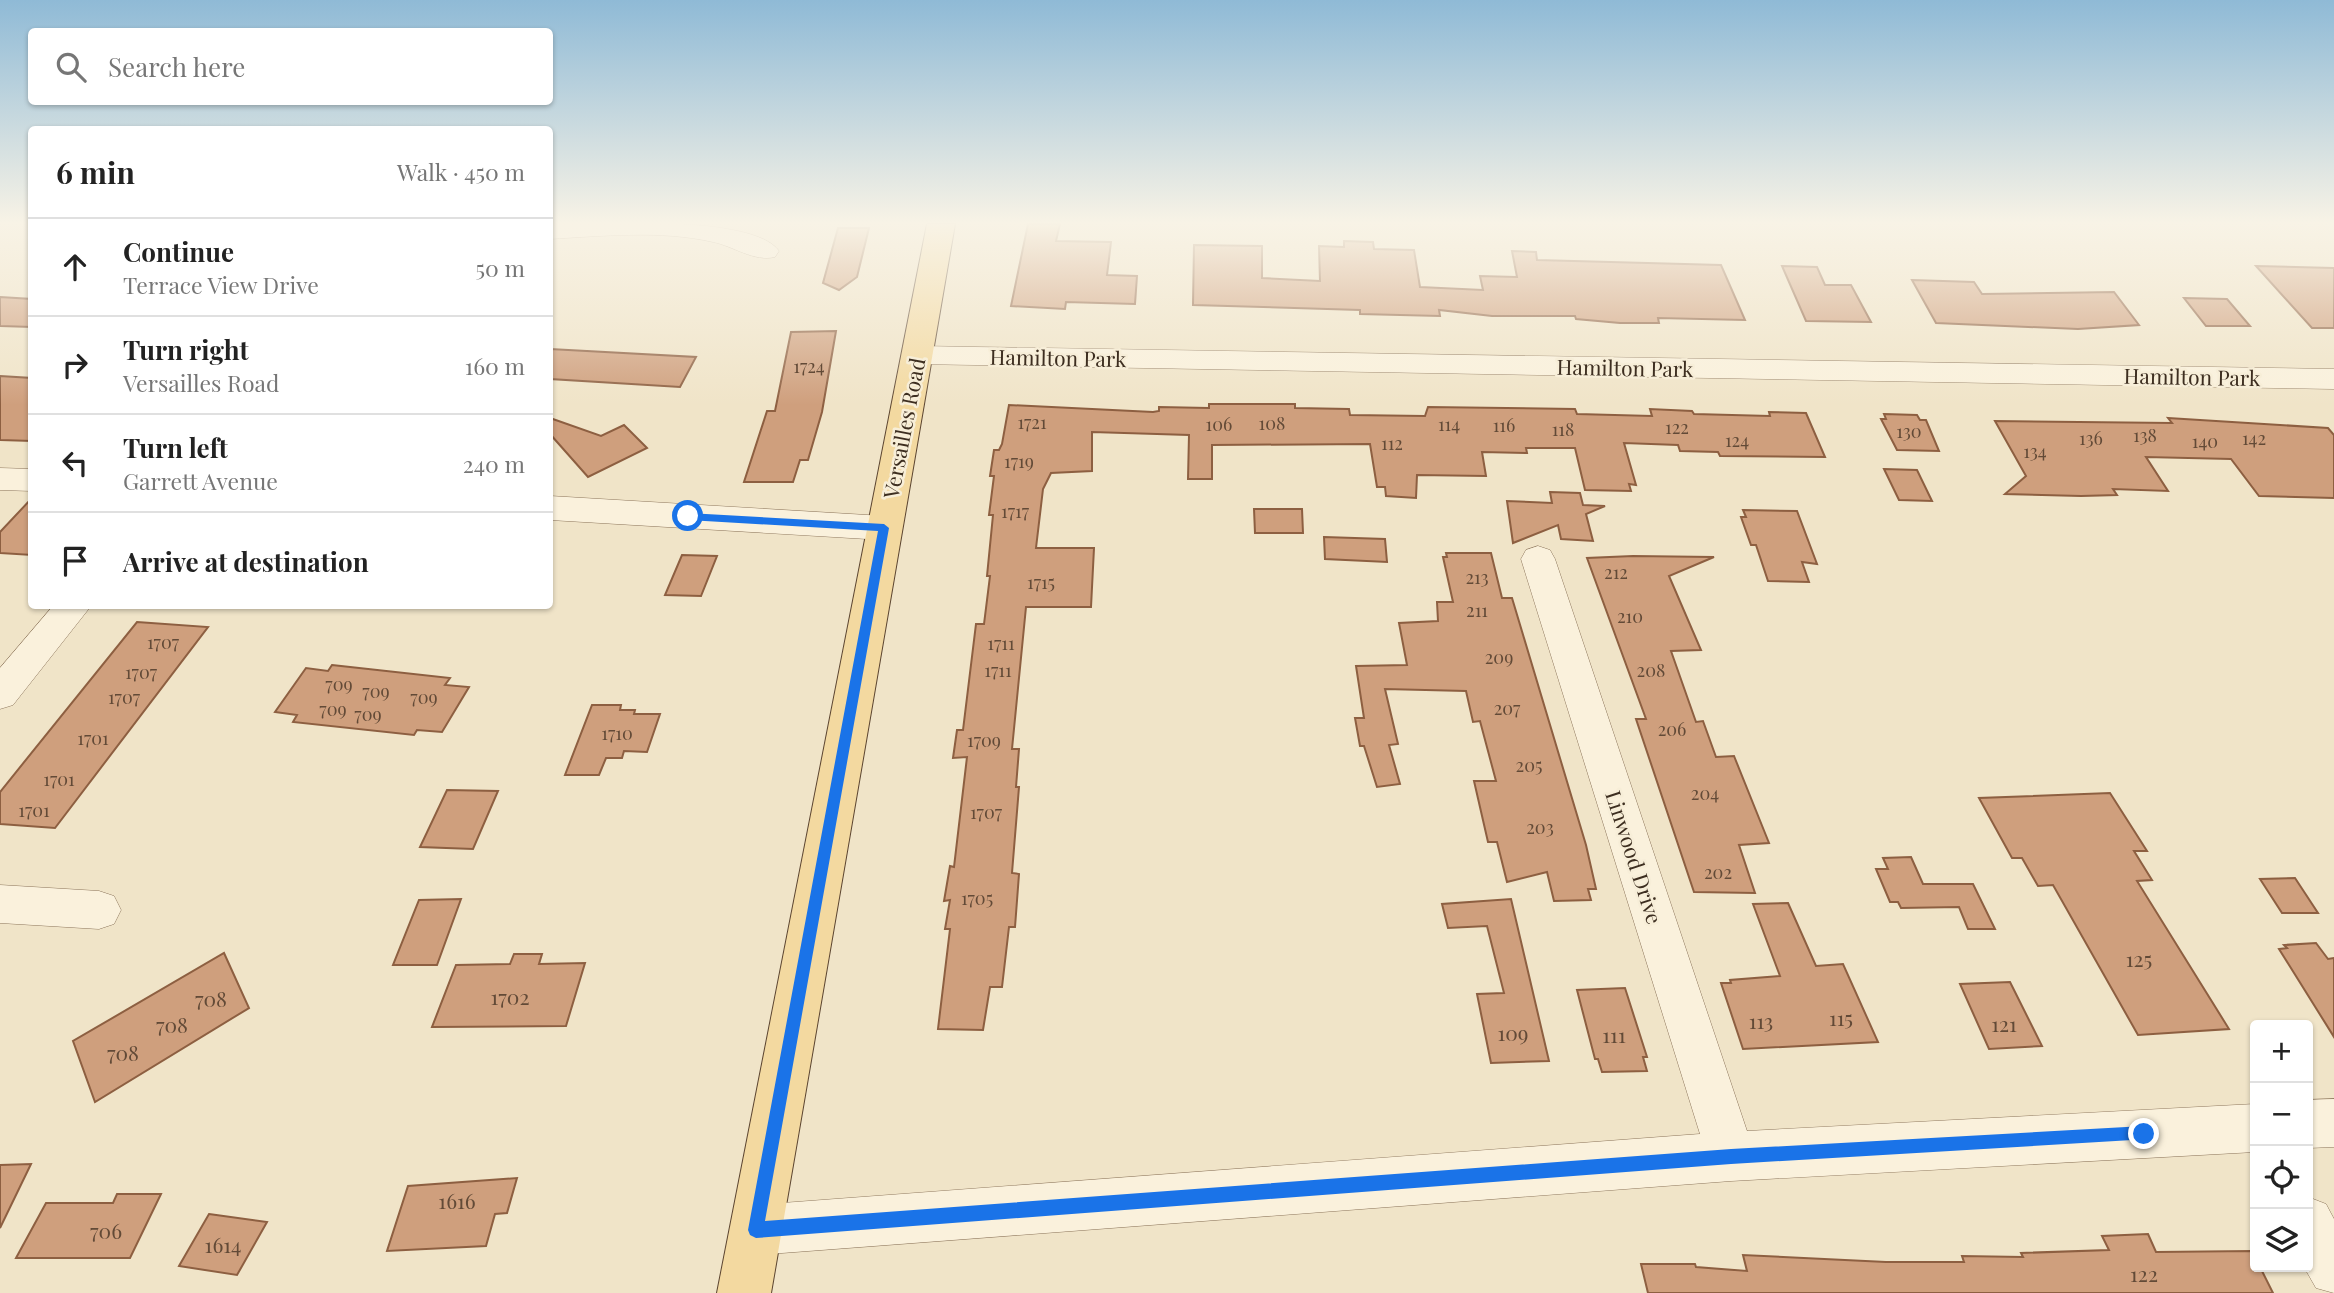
<!DOCTYPE html>
<meta charset="utf-8">
<style>
:root{--surface:#fff;--page:#f2f2f2;--text:#222;--muted:#767676;--line:#e0e0e0}
body{margin:0;font-family:"Playfair Display",serif;background:var(--page);color:var(--text)}
.controls{position:absolute;right:21px;bottom:21px;display:grid;overflow:hidden;border-radius:7px;box-shadow:0 2px 5px #0004}
.controls button{width:63px;height:63px;display:grid;place-items:center;padding:0;border:0;border-bottom:2px solid var(--line);background:var(--surface);color:var(--text);font:35px sans-serif}
.stop{position:absolute;width:21px;height:21px;margin:-16px;border:5px solid #1a73e8;border-radius:50%;background:#fff}
.stop.end{background:#1a73e8;border-color:#fff;box-shadow:0 2px 7px #0008}
.list{margin:0;padding:0;list-style:none}
h2{display:flex;justify-content:space-between;align-items:center;height:91px;margin:0;padding:0 28px;font-size:30px}
h2 small{font-size:23px;font-weight:400;color:var(--muted)}
.list li{display:grid;grid-template-columns:46px 1fr auto;gap:21px;align-items:center;box-sizing:border-box;height:98px;padding:0 28px;border-top:2px solid var(--line)}
.list b{display:block;font-size:26px;white-space:nowrap}
.list p{margin:0;font-size:23px;white-space:nowrap;color:var(--muted)}
.list em{font-size:23px;font-style:normal;color:var(--muted)}
.icon{flex:none;width:38px;height:38px;fill:none;stroke:currentColor;stroke-width:2;stroke-linecap:round;stroke-linejoin:round}
.map{position:relative;flex:none;width:2334px;height:1293px;overflow:hidden}
.search{position:absolute;background:var(--surface);box-shadow:0 2px 5px #0004;left:28px;top:28px;width:525px;height:77px;display:flex;align-items:center;gap:18px;box-sizing:border-box;padding:0 24px;border-radius:7px;color:var(--muted);font-size:26px}
.panel{position:absolute;background:var(--surface);box-shadow:0 2px 5px #0004;left:28px;top:126px;width:525px;height:483px;border-radius:7px}
.map>svg:first-child{display:block}
.building{fill:#cf9f7d;stroke:#8d5f41;stroke-width:2}
.lines{fill:none;stroke-linecap:round;stroke-linejoin:round}
.minor-casing{stroke:#8d765c;stroke-width:1}
.major-casing{stroke:#5b4430;stroke-width:2}
.minor{fill:#faf1dc;fill-rule:evenodd}
.major{fill:#f3d9a0;fill-rule:evenodd}
.route{fill:#1a73e8}
.labels{text-anchor:middle;dominant-baseline:central;stroke-width:5;stroke-linejoin:round;paint-order:stroke}
.number-label{font-size:18px;fill:#624a37}
.street-label{font-size:21px;fill:#3d2e20;stroke:#f7eed8}
.near-number-label{font-size:21px;fill:#624a37}
</style>
<div class="map">
<svg width="2334" height="1293" viewBox="0 0 2334 1293">
<rect width="100%" height="100%" fill="#f0e4c8"/>
<g class="building">
<polygon points="1028,224 1060,224 1056,241 1111,242 1107,275 1137,276 1135,304 1066,302 1065,309 1011,306"/>
<polygon points="838,228 869,228 857,277 839,290 823,283"/>
<polygon points="1344,241 1373,242 1374,249 1414,250 1420,287 1483,290 1480,276 1517,277 1512,251 1536,252 1537,260 1721,265 1745,320 1658,318 1659,323 1620,323 1576,319 1575,316 1492,316 1439,310 1440,316 1360,314 1360,310 1193,305 1194,245 1262,246 1262,278 1320,281 1319,246 1344,247"/>
<polygon points="1782,266 1817,267 1825,285 1851,285 1871,322 1806,321"/>
<polygon points="2256,266 2334,268 2334,328 2312,328"/>
<polygon points="1912,280 1974,282 1982,294 2114,292 2139,325 2078,329 1936,323"/>
<polygon points="0,297 32,299 32,327 0,326"/>
<polygon points="2184,298 2227,299 2250,326 2206,326"/>
<polygon points="836,331 822,412 808,460 800,460 793,482 744,482 767,411 775,411 791,332"/>
<polygon points="550,349 696,357 680,387 550,379"/>
<polygon points="0,376 32,378 32,441 0,440"/>
<polygon points="1209,404 1295,404 1295,408 1349,409 1350,415 1425,416 1428,407 1575,409 1577,414 1652,416 1650,409 1692,411 1694,414 1770,416 1769,412 1806,413 1825,457 1720,456 1718,452 1680,451 1678,445 1624,443 1636,485 1629,484 1631,491 1585,490 1575,448 1526,448 1527,453 1482,452 1486,476 1417,475 1416,498 1386,496 1385,487 1377,487 1370,444 1212,445 1212,479 1188,479 1189,435 1092,432 1092,471 1051,473 1043,489 1036,548 1094,548 1091,607 1026,607 1012,749 1019,749 1016,787 1019,787 1012,873 1019,874 1015,927 1009,927 1002,987 990,987 983,1030 938,1029 950,929 945,929 950,900 944,901 950,866 954,867 967,757 953,758 957,730 963,730 976,624 984,624 990,576 987,576 993,515 989,515 994,476 990,476 994,450 999,450 1002,444 1009,405 1153,412 1159,411 1159,407 1209,408"/>
<polygon points="1884,414 1917,415 1920,420 1926,420 1939,451 1897,450 1881,419 1886,419"/>
<polygon points="550,418 601,436 624,425 647,448 588,477 550,434"/>
<polygon points="2168,418 2328,428 2334,435 2334,498 2259,496 2231,459 2146,457 2168,491 2113,489 2117,495 2081,496 2005,494 2026,476 1995,421 2172,423"/>
<polygon points="1884,469 1917,470 1932,501 1899,500"/>
<polygon points="1550,492 1580,493 1583,505 1605,506 1586,514 1593,541 1561,539 1558,525 1513,543 1507,501 1552,503"/>
<polygon points="32,498 32,555 0,553 0,532"/>
<polygon points="1254,509 1302,509 1303,533 1255,533"/>
<polygon points="1743,510 1797,511 1817,564 1802,562 1809,582 1768,581 1756,545 1751,545 1741,517 1746,517"/>
<polygon points="1324,537 1385,539 1387,562 1325,559"/>
<polygon points="1446,553 1491,553 1502,598 1512,598 1586,845 1596,889 1588,889 1591,900 1554,901 1547,872 1507,882 1497,842 1488,842 1474,781 1496,781 1480,721 1473,722 1466,691 1385,689 1398,744 1389,745 1400,784 1377,787 1364,746 1360,746 1355,718 1364,718 1356,666 1407,665 1399,623 1438,621 1437,602 1453,602 1443,557 1447,557"/>
<polygon points="682,555 717,556 701,596 665,595"/>
<polygon points="1633,556 1714,557 1669,576 1701,650 1671,651 1696,722 1703,721 1716,757 1734,756 1769,843 1739,845 1755,893 1694,892 1636,719 1646,719 1587,558"/>
<polygon points="137,622 208,627 55,828 0,824 0,792"/>
<polygon points="332,665 450,678 445,685 469,687 442,732 417,730 414,735 293,722 297,715 275,712 306,668 328,671"/>
<polygon points="592,705 621,705 620,710 635,710 634,714 660,714 647,752 624,751 622,758 606,758 599,775 565,775"/>
<polygon points="447,790 498,791 473,849 420,847"/>
<polygon points="2110,793 2147,851 2134,851 2152,880 2137,881 2229,1029 2138,1035 2053,885 2038,886 2022,858 2012,858 1979,798"/>
<polygon points="1911,857 1923,884 1973,884 1995,929 1968,929 1959,907 1901,908 1898,902 1890,902 1876,869 1888,869 1883,858"/>
<polygon points="2295,878 2318,913 2282,913 2260,879"/>
<polygon points="461,899 437,965 393,965 419,900"/>
<polygon points="1511,899 1549,1061 1491,1063 1477,994 1504,993 1487,926 1448,928 1442,904"/>
<polygon points="1788,903 1816,966 1843,964 1878,1042 1743,1049 1721,983 1731,983 1730,980 1780,976 1753,904"/>
<polygon points="2316,943 2328,959 2334,958 2334,1037 2279,949 2287,948 2284,945"/>
<polygon points="224,953 249,1008 95,1102 73,1041"/>
<polygon points="514,954 542,954 539,964 585,963 566,1026 432,1027 456,965 510,964"/>
<polygon points="2010,982 2042,1046 1989,1049 1960,984"/>
<polygon points="1625,988 1647,1057 1643,1057 1647,1071 1602,1072 1598,1059 1595,1059 1577,990"/>
<polygon points="31,1164 0,1228 0,1165"/>
<polygon points="517,1178 507,1213 495,1214 486,1246 387,1251 408,1186"/>
<polygon points="117,1194 161,1194 130,1258 16,1258 46,1203 113,1203"/>
<polygon points="209,1214 267,1222 237,1275 179,1266"/>
<polygon points="2148,1234 2156,1252 2252,1251 2255,1267 2260,1267 2273,1293 1648,1293 1641,1264 1695,1264 1696,1267 1747,1271 1743,1255 1886,1262 1964,1262 1962,1256 2023,1257 2021,1253 2109,1250 2102,1236"/>
</g>
<g class="lines">
<g class="minor-casing">
<g id="minor">
<path d="M550 224C595 224 753 214 779 251L775 257C754 262 733 246 713 242 660 230 603 236 550 239Z"/>
<polygon points="917,346 2334,369 2334,389 917,364 906,362 902,355 906,348"/>
<polygon points="0,468 32,469 32,491 0,490"/>
<polygon points="550,496 884,516 896,520 901,528 896,536 884,540 550,520"/>
<polygon points="1538,546 1550,550 1555,559 1747,1131 2255,1104 2255,1152 1731,1181 756,1255 738,1248 731,1230 738,1212 756,1205 1700,1134 1521,559 1526,550"/>
<polygon points="53,606 91,606 13,705 0,709 0,668"/>
<polygon points="0,885 99,891 114,896 121,910 114,924 99,929 0,923"/>
<polygon points="2334,1099 2334,1147 2308,1148 2308,1100"/>
<polygon points="2308,1197 2326,1204 2334,1219 2334,1293 2316,1288 2304,1267 2308,1267"/>
</g>
</g>
<g class="major-casing">
<polygon id="major" points="927,224 955,224 771,1293 717,1293"/>
</g>
<use href="#minor" class="minor"/>
<use href="#major" class="major"/>
</g>
<linearGradient id="sky" x2="0" y2="1"><stop stop-color="#8fbad6"/><stop offset="0.55" stop-color="#f8f3e6"/><stop offset="1" stop-color="#f8f3e6" stop-opacity="0"/></linearGradient>
<rect width="2334" height="405" fill="url(#sky)"/>
<polygon class="route" points="688,513 884,524 889,528 765,1221 1731,1149 2144,1126 2151,1134 2149,1139 1731,1164 756,1238 750,1235 748,1230 878,531 688,520 683,516"/>
<g class="labels">
<g class="number-label">
<text x="809" y="366">1724</text>
<text x="1032" y="422">1721</text>
<text x="1272" y="423">108</text>
<text x="1219" y="424">106</text>
<text x="1449" y="424">114</text>
<text x="1504" y="425">116</text>
<text x="1677" y="427">122</text>
<text x="1563" y="429">118</text>
<text x="1909" y="431">130</text>
<text x="2145" y="435">138</text>
<text x="2091" y="438">136</text>
<text x="2254" y="438">142</text>
<text x="1737" y="440">124</text>
<text x="2205" y="441">140</text>
<text x="1392" y="443">112</text>
<text x="2035" y="451">134</text>
<text x="1019" y="461">1719</text>
<text x="1015" y="511">1717</text>
<text x="1616" y="572">212</text>
<text x="1477" y="577">213</text>
<text x="1041" y="582">1715</text>
<text x="1477" y="610">211</text>
<text x="1630" y="616">210</text>
<text x="163" y="642">1707</text>
<text x="1001" y="643">1711</text>
<text x="1499" y="657">209</text>
<text x="998" y="670">1711</text>
<text x="1651" y="670">208</text>
<text x="141" y="672">1707</text>
<text x="339" y="684">709</text>
<text x="376" y="691">709</text>
<text x="124" y="697">1707</text>
<text x="424" y="697">709</text>
<text x="1507" y="708">207</text>
<text x="333" y="709">709</text>
<text x="368" y="714">709</text>
<text x="1672" y="729">206</text>
<text x="617" y="733">1710</text>
<text x="93" y="738">1701</text>
<text x="984" y="740">1709</text>
<text x="1529" y="765">205</text>
<text x="59" y="779">1701</text>
<text x="1705" y="793">204</text>
<text x="34" y="810">1701</text>
<text x="986" y="812">1707</text>
<text x="1540" y="827">203</text>
<text x="1718" y="872">202</text>
<text x="977" y="898">1705</text>
</g>
<g class="street-label">
<text transform="translate(1058 357) rotate(1)">Hamilton Park</text>
<text transform="translate(1625 367) rotate(1)">Hamilton Park</text>
<text transform="translate(2192 376) rotate(1)">Hamilton Park</text>
<text transform="translate(903 428) rotate(-79)">Versailles Road</text>
<text transform="translate(1635 857) rotate(72)">Linwood Drive</text>
</g>
<g class="near-number-label">
<text x="2139" y="958">125</text>
<text x="510" y="996">1702</text>
<text x="211" y="998">708</text>
<text x="1841" y="1017">115</text>
<text x="1761" y="1020">113</text>
<text x="2004" y="1023">121</text>
<text x="172" y="1024">708</text>
<text x="1513" y="1032">109</text>
<text x="1614" y="1034">111</text>
<text x="123" y="1052">708</text>
<text x="457" y="1200">1616</text>
<text x="106" y="1230">706</text>
<text x="223" y="1244">1614</text>
<text x="2144" y="1273">122</text>
</g>
</g>
</svg>
<div class="controls">
<button>+</button>
<button>−</button>
<button><svg class="icon" aria-label="locate" viewBox="0 0 24 24"><circle cx="12" cy="12" r="6"/><path d="M12 2v4M12 18v4M2 12h4M18 12h4"/></svg></button>
<button><svg class="icon" aria-label="layers" viewBox="0 0 24 24"><path d="M12 4l9 5-9 5-9-5zM3 14l9 5 9-5"/></svg></button>
</div>
<div class="stop" style="left:688px;top:516px"></div>
<div class="stop end" style="left:2144px;top:1134px"></div>
<div class="search"><svg class="icon" aria-label="search" viewBox="0 0 24 24"><circle cx="10" cy="10" r="6"/><path d="M15 15l6 6"/></svg>Search here</div>
<section class="panel">
<h2>6 min<small>Walk · 450 m</small></h2>
<ul class="list">
<li><svg class="icon" aria-label="ahead" viewBox="0 0 24 24"><path d="M12 20V5M6 11l6-6 6 6"/></svg><div><b>Continue</b><p>Terrace View Drive</p></div><em>50 m</em></li>
<li><svg class="icon" aria-label="right" viewBox="0 0 24 24"><path d="M7 20v-9h11M14 6l5 5-5 5"/></svg><div><b>Turn right</b><p>Versailles Road</p></div><em>160 m</em></li>
<li><svg class="icon" aria-label="left" viewBox="0 0 24 24"><path d="M17 20v-9H6M10 6l-5 5 5 5"/></svg><div><b>Turn left</b><p>Garrett Avenue</p></div><em>240 m</em></li>
<li><svg class="icon" aria-label="arrive" viewBox="0 0 24 24"><path d="M6 21V4h12l-3 4 3 4H6"/></svg><div><b>Arrive at destination</b></div></li>
</ul>
</section>
</div>
